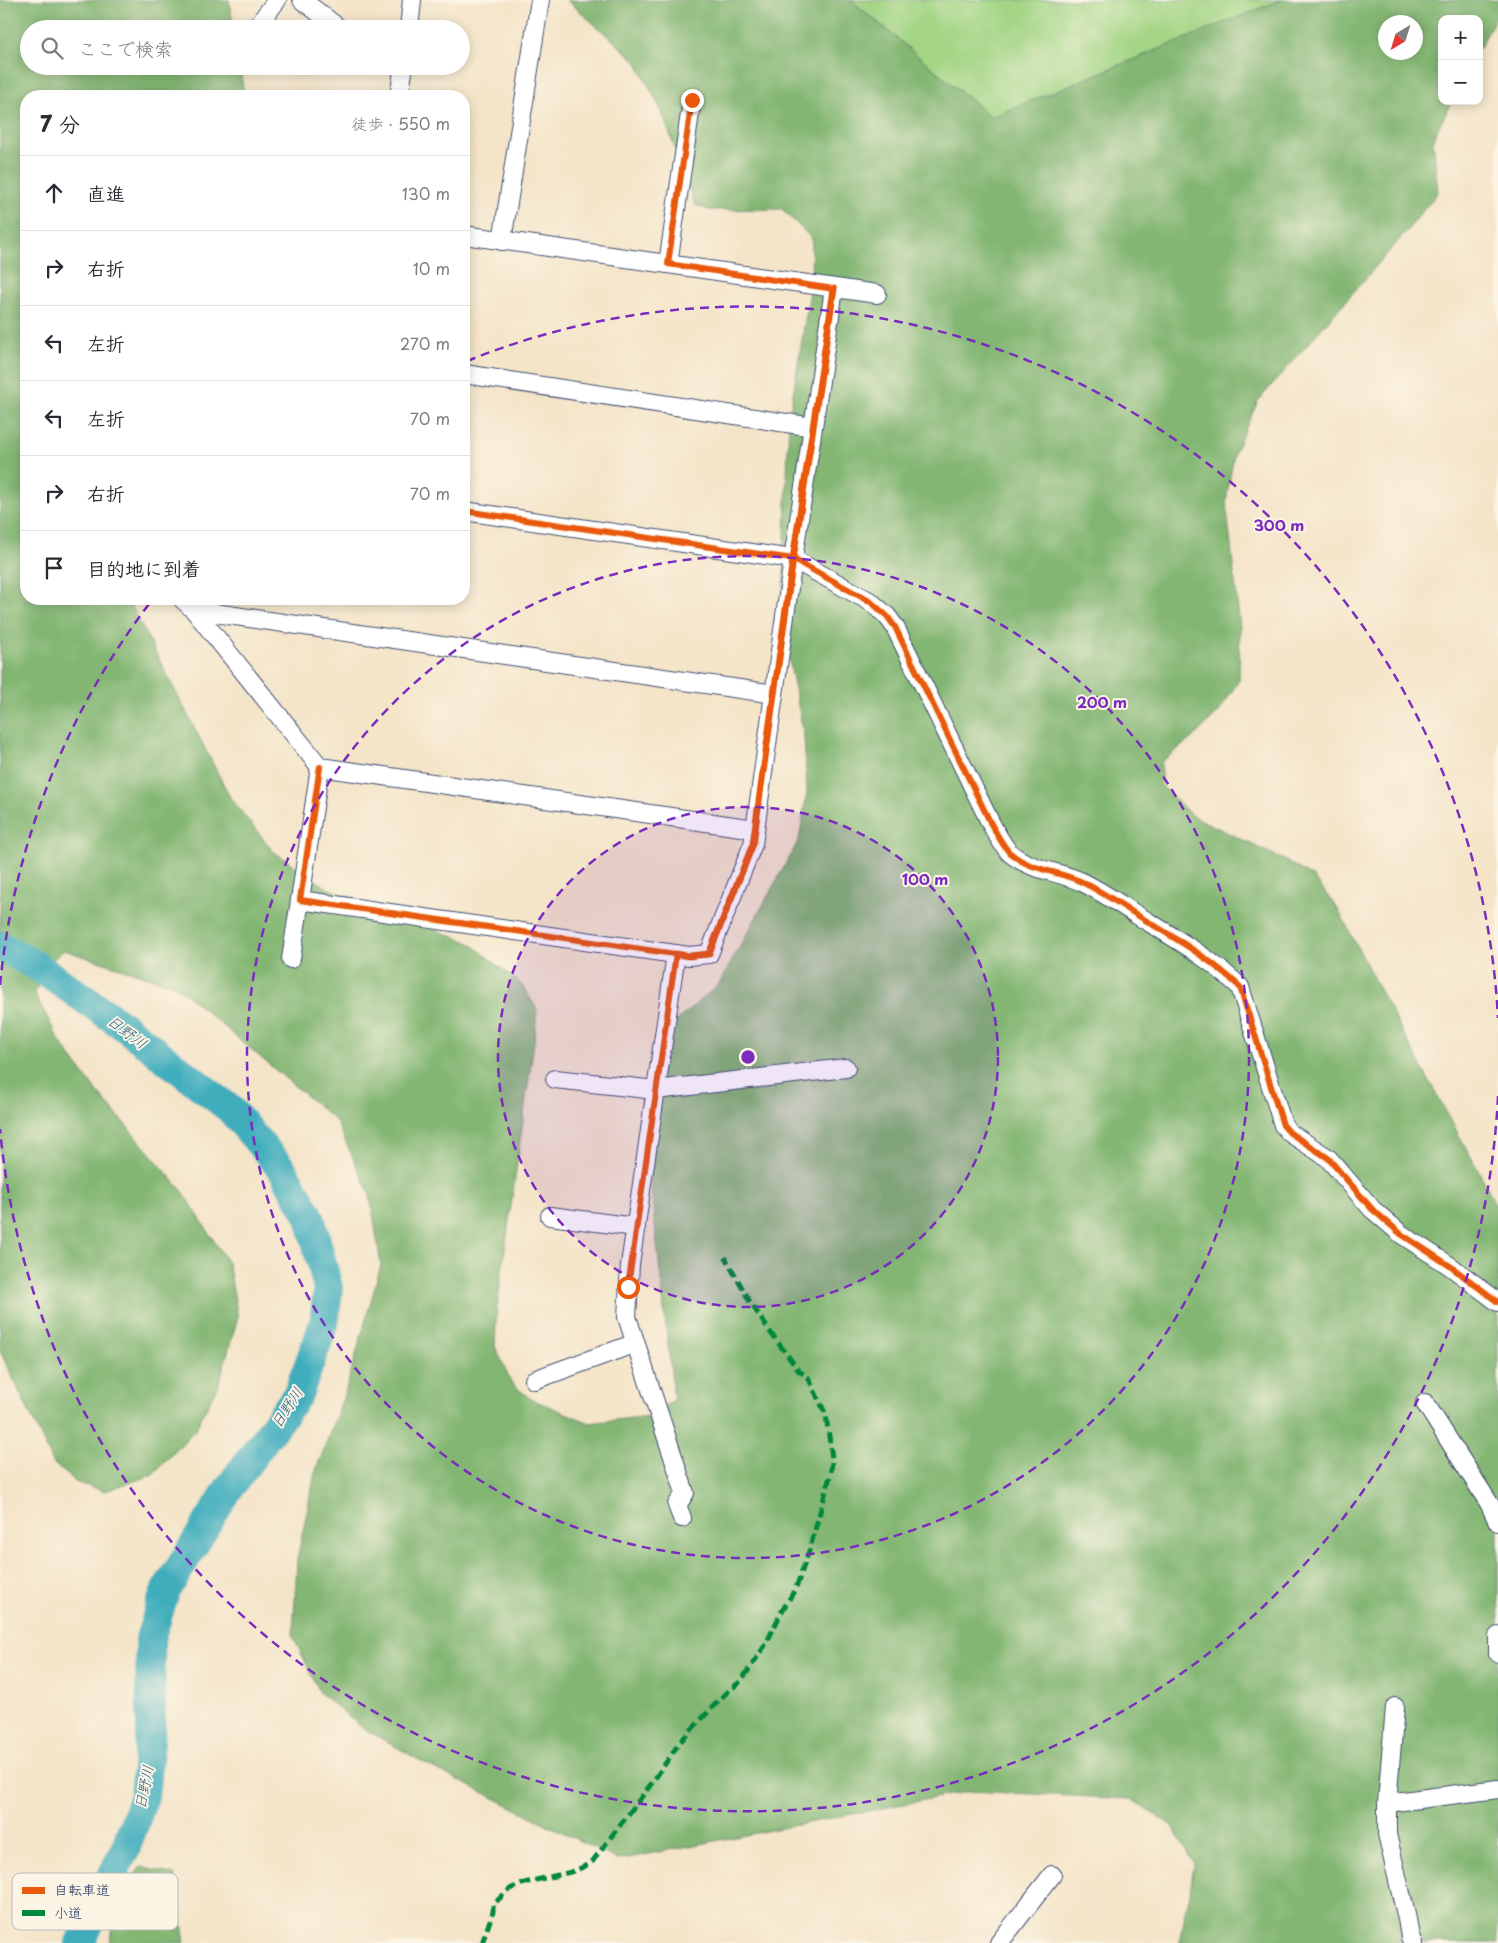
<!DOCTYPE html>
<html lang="ja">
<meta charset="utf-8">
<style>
:root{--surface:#fff;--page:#f2f2f3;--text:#2b2b33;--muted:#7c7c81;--line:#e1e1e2}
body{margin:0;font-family:"Playpen Sans","Klee One",sans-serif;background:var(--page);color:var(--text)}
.controls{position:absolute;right:15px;top:15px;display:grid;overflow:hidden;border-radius:10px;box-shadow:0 2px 12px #0003}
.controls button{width:45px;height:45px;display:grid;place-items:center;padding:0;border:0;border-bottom:1px solid var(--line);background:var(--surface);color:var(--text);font:25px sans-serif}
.compass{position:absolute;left:1378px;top:15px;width:45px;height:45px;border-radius:50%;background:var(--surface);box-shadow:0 2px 12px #0003;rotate:218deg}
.stop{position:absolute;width:15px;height:15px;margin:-11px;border:4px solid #ea580c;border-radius:50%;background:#fff}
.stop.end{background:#ea580c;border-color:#fff;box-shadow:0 1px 5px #0008}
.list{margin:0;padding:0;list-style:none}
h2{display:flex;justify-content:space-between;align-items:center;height:65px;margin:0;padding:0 20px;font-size:21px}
h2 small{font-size:16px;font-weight:400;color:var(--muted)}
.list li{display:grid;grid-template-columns:32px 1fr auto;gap:15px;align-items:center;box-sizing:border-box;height:75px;padding:0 20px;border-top:1px solid var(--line)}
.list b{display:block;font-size:19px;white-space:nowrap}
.list em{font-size:16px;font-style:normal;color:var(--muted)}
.icon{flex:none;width:28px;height:28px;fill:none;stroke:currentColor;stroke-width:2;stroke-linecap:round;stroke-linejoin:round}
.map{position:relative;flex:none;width:1498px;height:1943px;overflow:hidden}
.search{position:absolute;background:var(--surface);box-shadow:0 2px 12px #0003;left:20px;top:20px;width:450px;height:55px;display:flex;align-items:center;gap:12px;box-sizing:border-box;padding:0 18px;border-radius:28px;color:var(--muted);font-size:19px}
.panel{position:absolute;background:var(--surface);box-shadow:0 2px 12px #0003;left:20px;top:90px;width:450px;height:515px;border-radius:20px}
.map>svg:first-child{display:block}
.green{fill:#a3d585;stroke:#5f8272}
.forest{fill:#82b672;stroke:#4e7268;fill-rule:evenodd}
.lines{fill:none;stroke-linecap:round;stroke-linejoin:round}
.river{stroke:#3fadbd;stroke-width:30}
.minor-casing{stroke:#3c4a6e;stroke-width:20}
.minor{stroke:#fff;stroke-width:18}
.quiet{stroke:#00873e;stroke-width:5;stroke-dasharray:10 5;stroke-linecap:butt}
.cycleway-casing{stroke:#fcf5e5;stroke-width:9}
.cycleway{stroke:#e8590c;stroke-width:6}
.route{stroke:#ea580c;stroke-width:6}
.ring{fill:none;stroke:#7b2cbf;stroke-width:2.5;stroke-dasharray:9 6}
.labels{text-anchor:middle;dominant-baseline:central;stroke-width:4;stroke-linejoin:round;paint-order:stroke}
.water-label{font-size:15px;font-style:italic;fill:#285b7f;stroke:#fcf5e5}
.key{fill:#fcf5e5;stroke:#b8babc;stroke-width:1}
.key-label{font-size:14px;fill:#1b2f5e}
.centre{fill:#7b2cbf;stroke:#fcf5e5;stroke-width:2.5}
.ring-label{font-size:15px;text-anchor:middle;font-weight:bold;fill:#7b2cbf;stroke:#fcf5e5;stroke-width:4;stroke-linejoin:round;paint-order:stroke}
</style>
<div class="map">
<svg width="1498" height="1943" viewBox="0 0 1498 1943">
<rect width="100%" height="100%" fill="#fcf5e5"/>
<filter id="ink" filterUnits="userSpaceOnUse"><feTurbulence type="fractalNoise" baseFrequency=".02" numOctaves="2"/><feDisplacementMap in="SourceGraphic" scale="10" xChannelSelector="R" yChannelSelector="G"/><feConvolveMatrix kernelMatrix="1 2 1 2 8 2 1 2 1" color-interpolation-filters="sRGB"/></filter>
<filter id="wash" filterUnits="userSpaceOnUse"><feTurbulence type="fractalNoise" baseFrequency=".0096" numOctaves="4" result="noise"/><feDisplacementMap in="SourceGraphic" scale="20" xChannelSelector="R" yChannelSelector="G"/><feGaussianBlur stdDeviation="1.12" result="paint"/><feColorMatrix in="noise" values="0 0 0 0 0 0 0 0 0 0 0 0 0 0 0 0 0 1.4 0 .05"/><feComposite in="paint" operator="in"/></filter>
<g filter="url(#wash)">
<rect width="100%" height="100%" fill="#f4e4c8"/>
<polygon class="green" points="851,0 1281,0 991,117"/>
<g class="forest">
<path d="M0 0H229L234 29H29V66H240L244 96H26V599H128L231 799 273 851 327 888 470 943 521 984 537 1009 534 1042 497 1306 495 1346 512 1384 531 1399 590 1423 649 1416 674 1400 641 1097 658 1037 719 984 799 840 807 793 804 736 782 622 789 418 811 285 812 239 782 209 709 210 695 205 662 112 636 61 567 0H851L991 117 1281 0H1498V13L1479 49V19H1442V101H1452L1433 139 1438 192 1406 232 1258 401 1234 454 1226 501 1240 627 1239 680 1219 712 1192 738 1161 762V785L1191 815 1286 861 1314 878 1338 909 1380 991 1483 1179 1498 1210V1943H1179L1190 1893 1194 1863 1171 1825 1131 1799 970 1791 618 1860 428 1765 363 1728 320 1693 293 1636 297 1559 315 1473 346 1390 381 1265 370 1195 336 1121 176 986 64 950 44 967 35 994 59 1040 94 1088 184 1193 228 1263 238 1317 219 1383 195 1430 152 1475 105 1491 78 1483 54 1464 0 1351ZM1386 22H1416V52H1386Z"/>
<polygon points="141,1867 175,1875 185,1943 109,1943 124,1887"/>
</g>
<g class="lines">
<polyline class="river" points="0,946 38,967 122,1025 230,1109 282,1169 310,1217 328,1288 324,1324 298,1394 229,1488 165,1592 150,1639 151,1731 144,1796 126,1847 80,1943"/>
</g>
</g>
<g filter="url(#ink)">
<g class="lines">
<g class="minor-casing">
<g id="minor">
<polyline points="302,0 340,29"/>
<polyline points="255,29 277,0"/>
<polyline points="409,29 412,0"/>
<polyline points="399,96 404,66"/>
<polyline points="464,235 877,294"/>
<polyline points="502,241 540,0"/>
<polyline points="668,264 692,100"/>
<polyline points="464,374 813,427"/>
<path d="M464 511 793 559 871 602 887 616 895 627 991 824C997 834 1002 845 1010 853 1031 871 1060 871 1084 883 1102 892 1120 904 1137 915 1173 937 1210 958 1240 987L1283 1125 1290 1133 1328 1158 1372 1209 1401 1234 1450 1266 1498 1302"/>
<polyline points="182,599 194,610 320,767 755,829"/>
<polyline points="194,610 774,694"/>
<polyline points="320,767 300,900 689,956 709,954 753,844 793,559 834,289"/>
<polyline points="676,954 630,1265 627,1317 685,1493 677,1505 682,1518"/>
<polyline points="291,959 300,900"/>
<polyline points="555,1079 656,1090 846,1068"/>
<polyline points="550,1216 636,1227"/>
<polyline points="534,1380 636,1343"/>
<polyline points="1425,1403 1489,1503 1498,1522"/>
<polyline points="1498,1636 1498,1653"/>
<polyline points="1395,1707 1387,1803 1387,1834 1407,1919 1410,1937 1413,1943"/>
<polyline points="1387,1803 1498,1789"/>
<polyline points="999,1943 1052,1875"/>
</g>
</g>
<use href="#minor" class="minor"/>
<path class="quiet" d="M482 1943 493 1912V1904C500 1899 507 1890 514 1887 539 1876 570 1877 592 1862L652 1783 680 1742 724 1695 741 1681 766 1644 782 1611 796 1588 809 1551 831 1473 832 1458 826 1415 808 1377 799 1371 771 1333 750 1302 725 1257"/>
<g class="cycleway-casing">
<g id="cycleway">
<path d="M464 511 793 559 871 602 887 616 895 627 991 824C997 834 1002 845 1010 853 1031 871 1060 871 1084 883 1102 892 1120 904 1137 915 1173 937 1210 958 1240 987L1283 1125 1290 1133 1328 1158 1372 1209 1401 1234 1450 1266 1498 1302"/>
<polyline points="320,767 300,900 689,956 709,954 753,844 793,559 834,289"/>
</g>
</g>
<use href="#cycleway" class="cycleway"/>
</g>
</g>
<g class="lines" filter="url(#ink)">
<polyline class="route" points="628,1287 676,954 689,956 709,954 753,844 793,559 834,289 668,264 692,100"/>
</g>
<circle cx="748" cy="1057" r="250" fill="#7b2cbf" fill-opacity=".12"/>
<g class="ring">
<circle cx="748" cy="1057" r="250"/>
<circle cx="748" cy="1057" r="501"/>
<path d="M1498 1096A751 751 0 0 1 0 1129M0 985A751 751 0 0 1 152 600M467 361A751 751 0 0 1 1498 1018"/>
</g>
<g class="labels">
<g class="water-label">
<text transform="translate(128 1031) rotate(37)">日野川</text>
<text transform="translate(286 1407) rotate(-57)">日野川</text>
<text transform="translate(143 1787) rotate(-79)">日野川</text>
</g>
</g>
<rect x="12" y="1873" width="166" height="57" rx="8" class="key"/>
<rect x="22" y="1887" width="23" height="7" fill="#e8590c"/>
<rect x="22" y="1910" width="23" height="6" fill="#00873e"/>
<g class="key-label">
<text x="54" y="1895">自転車道</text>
<text x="54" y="1918">小道</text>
</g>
<circle cx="748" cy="1057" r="8" class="centre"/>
<g class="ring-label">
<text x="1279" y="531">300 m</text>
<text x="1102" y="708">200 m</text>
<text x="925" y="885">100 m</text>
</g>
</svg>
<div class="controls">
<button>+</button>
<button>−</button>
</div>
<svg class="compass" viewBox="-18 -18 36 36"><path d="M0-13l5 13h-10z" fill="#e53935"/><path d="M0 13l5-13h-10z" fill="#7c7c81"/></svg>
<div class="stop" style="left:628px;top:1287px"></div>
<div class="stop end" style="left:692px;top:100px"></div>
<div class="search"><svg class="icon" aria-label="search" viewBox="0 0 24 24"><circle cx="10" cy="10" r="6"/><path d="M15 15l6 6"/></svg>ここで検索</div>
<section class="panel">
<h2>7 分<small>徒歩 · 550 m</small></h2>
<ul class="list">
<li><svg class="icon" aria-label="ahead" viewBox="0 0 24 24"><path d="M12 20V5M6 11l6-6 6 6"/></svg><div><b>直進</b></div><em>130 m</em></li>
<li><svg class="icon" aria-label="right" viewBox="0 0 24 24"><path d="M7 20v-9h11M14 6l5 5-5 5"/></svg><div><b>右折</b></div><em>10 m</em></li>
<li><svg class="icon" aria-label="left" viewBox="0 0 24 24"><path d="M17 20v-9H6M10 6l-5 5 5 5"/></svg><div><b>左折</b></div><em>270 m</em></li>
<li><svg class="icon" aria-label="left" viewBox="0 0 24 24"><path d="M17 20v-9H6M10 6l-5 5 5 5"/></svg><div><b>左折</b></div><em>70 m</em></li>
<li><svg class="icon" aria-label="right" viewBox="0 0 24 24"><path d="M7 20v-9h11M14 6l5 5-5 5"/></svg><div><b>右折</b></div><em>70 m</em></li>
<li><svg class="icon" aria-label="arrive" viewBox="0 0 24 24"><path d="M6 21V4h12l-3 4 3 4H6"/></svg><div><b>目的地に到着</b></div></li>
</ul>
</section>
</div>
